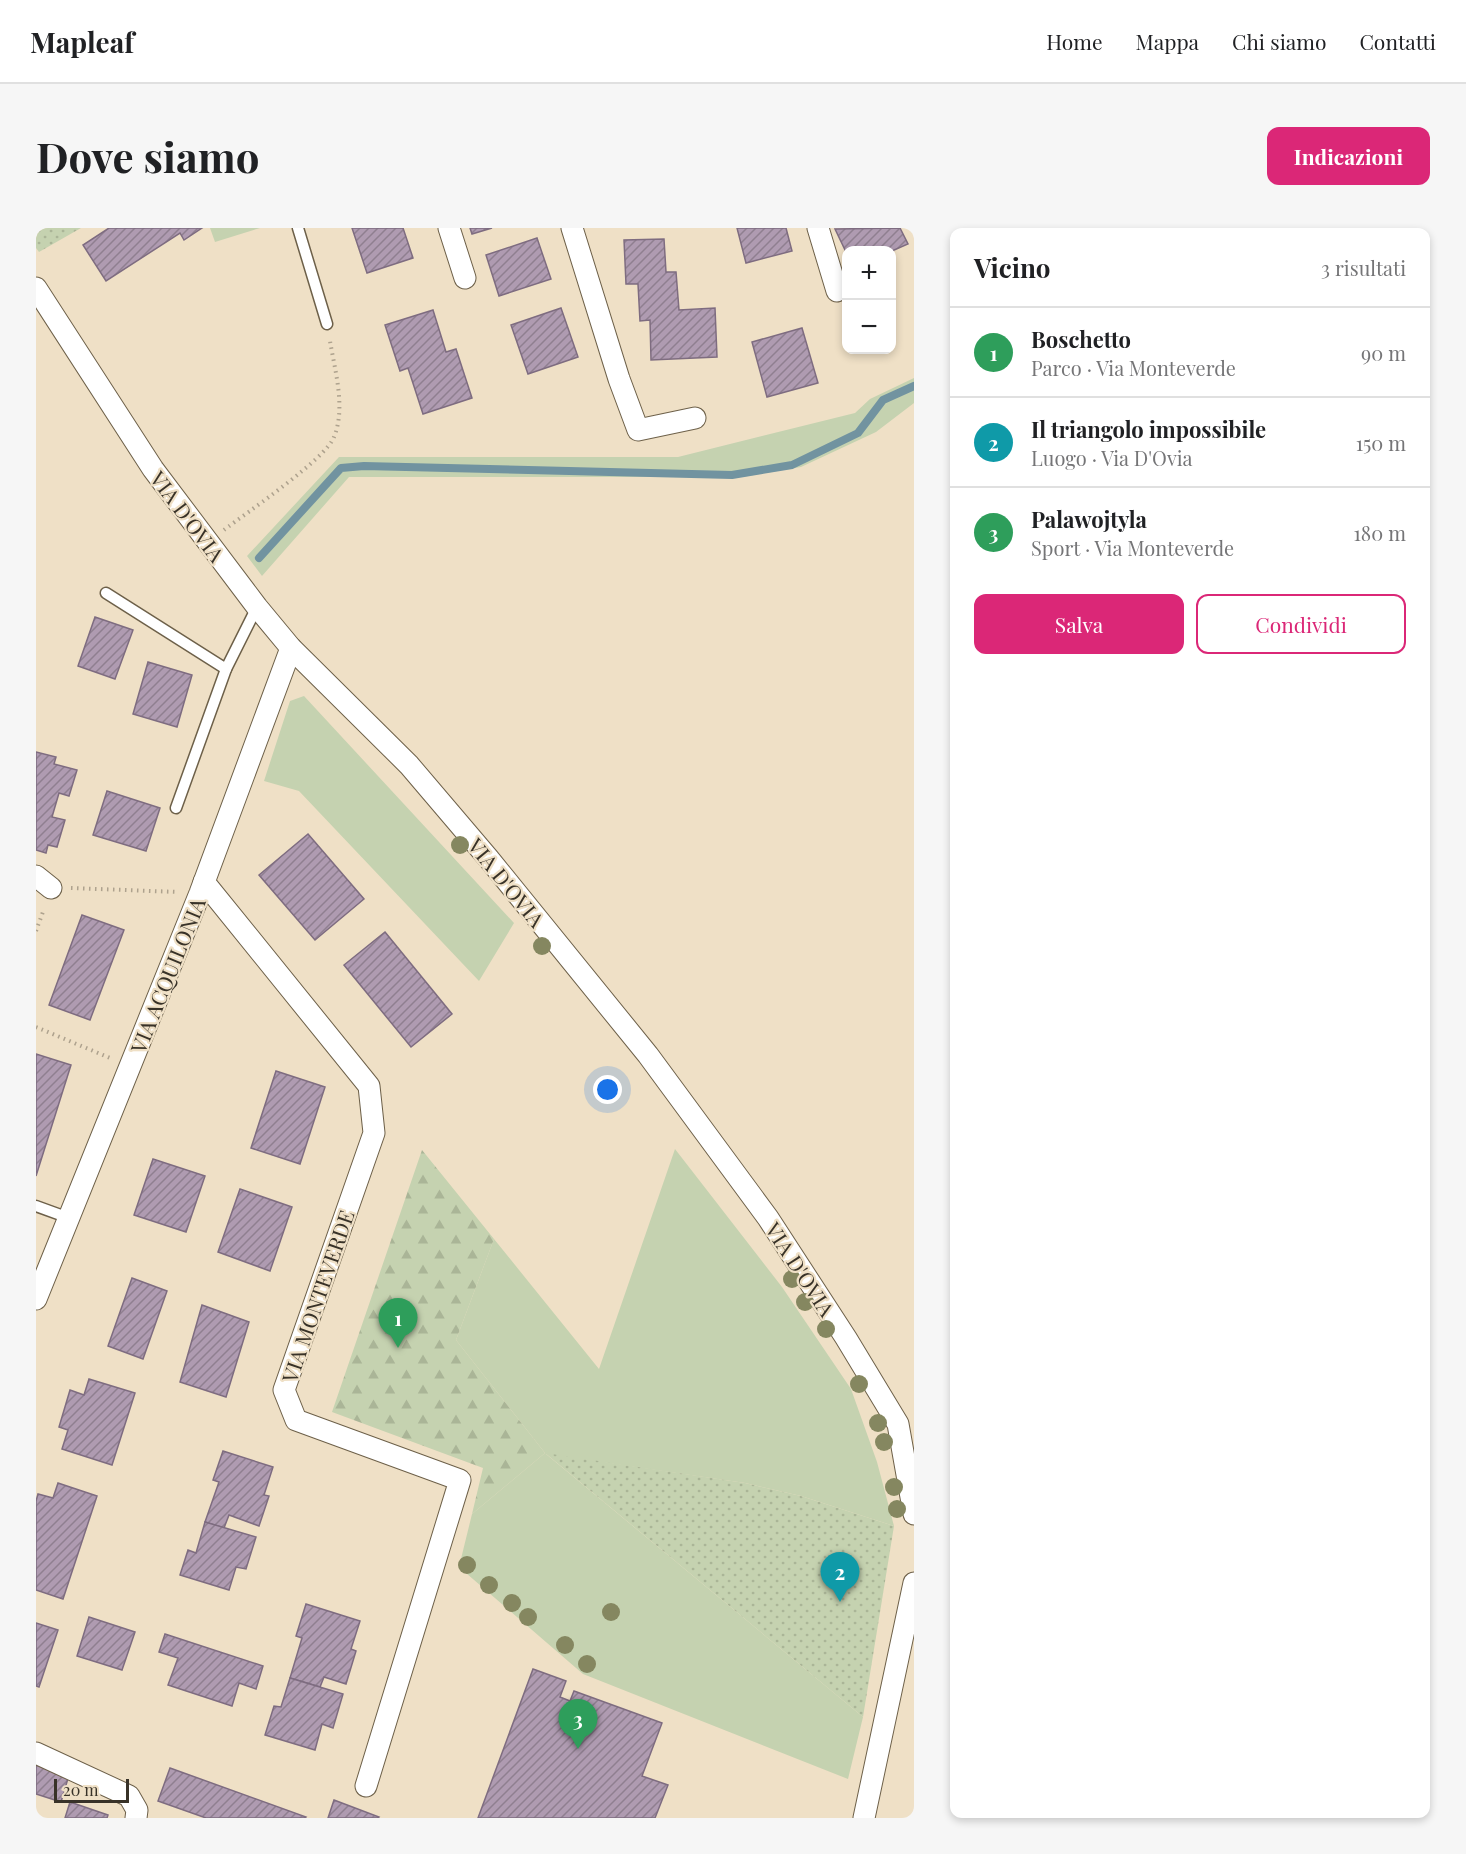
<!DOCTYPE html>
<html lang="it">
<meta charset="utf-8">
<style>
:root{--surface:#fff;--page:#f6f6f6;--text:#202124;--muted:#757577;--line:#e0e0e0;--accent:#db2777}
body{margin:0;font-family:"Playfair Display",serif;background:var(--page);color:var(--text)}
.controls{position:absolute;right:18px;top:18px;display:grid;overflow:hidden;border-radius:12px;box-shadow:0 3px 9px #0003}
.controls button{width:54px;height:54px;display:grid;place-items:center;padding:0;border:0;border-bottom:2px solid var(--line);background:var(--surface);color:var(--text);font:30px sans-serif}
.scale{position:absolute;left:18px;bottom:15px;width:75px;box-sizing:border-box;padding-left:6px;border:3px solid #383228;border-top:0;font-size:16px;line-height:21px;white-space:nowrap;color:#383228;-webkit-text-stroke:4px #efe0c6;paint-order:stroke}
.you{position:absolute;left:572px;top:862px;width:21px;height:21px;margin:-15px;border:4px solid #fff;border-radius:50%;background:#1a73e8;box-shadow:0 0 0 9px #1a73e833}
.badge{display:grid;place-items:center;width:39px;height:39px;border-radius:50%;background:var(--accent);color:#fff;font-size:20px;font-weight:700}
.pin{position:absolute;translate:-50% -50px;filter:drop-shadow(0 2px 3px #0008)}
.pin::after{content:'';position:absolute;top:32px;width:21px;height:18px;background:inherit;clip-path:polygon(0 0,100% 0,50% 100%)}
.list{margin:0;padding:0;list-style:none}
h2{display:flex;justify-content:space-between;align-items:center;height:78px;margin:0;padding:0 24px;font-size:26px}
h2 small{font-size:20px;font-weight:400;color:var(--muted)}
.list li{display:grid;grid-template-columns:39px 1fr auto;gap:18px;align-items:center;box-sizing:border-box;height:90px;padding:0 24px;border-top:2px solid var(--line)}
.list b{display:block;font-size:22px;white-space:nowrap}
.list p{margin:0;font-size:20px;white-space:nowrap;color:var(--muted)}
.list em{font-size:20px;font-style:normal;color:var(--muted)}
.actions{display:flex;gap:12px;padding:18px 24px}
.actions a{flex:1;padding:14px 0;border:2px solid var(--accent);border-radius:12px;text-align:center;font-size:21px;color:var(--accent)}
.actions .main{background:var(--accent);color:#fff}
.map{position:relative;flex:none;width:878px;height:1590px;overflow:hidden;border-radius:12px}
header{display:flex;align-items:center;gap:36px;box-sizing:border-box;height:84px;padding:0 30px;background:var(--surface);border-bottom:2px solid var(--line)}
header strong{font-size:28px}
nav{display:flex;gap:33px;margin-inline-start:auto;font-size:21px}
.intro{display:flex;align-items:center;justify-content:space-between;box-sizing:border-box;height:144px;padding:0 36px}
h1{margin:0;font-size:42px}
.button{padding:15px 27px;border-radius:12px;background:var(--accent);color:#fff;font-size:21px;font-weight:700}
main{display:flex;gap:36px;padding:0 36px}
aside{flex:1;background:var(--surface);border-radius:12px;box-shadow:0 3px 9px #0003}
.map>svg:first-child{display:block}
.grass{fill:#c5d2b0}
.forest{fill:url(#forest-firs)}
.park{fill:url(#park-dots)}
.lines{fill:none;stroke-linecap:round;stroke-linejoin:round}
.stream{stroke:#7193a0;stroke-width:8}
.building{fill:url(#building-hatch);stroke:#7e6c80;stroke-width:1.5}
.service-casing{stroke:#6d6049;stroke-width:13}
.minor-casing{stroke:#6d6049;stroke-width:23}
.path{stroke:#aea28e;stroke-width:4;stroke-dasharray:1.5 4.5;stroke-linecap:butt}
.service{stroke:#fff;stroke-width:10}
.minor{stroke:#fff;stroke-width:21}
.tree{fill:#858760}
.labels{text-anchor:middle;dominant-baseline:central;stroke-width:4.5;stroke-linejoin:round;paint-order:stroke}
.street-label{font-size:21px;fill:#383228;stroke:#efe0c6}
</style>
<header>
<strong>Mapleaf</strong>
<nav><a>Home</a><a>Mappa</a><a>Chi siamo</a><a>Contatti</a></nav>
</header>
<div class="intro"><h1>Dove siamo</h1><a class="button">Indicazioni</a></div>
<main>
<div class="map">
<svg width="878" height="1590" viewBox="0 0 878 1590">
<defs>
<pattern id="forest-firs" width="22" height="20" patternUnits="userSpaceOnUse" patternTransform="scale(1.5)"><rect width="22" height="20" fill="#c5d2b0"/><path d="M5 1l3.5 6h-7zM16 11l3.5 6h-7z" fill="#aab597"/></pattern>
<pattern id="park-dots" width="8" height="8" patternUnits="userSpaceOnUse" patternTransform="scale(1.5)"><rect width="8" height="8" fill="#c5d2b0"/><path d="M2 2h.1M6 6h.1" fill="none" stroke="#aab597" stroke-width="1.8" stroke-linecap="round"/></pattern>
<pattern id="building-hatch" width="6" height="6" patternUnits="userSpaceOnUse" patternTransform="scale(1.5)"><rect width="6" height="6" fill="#af9bb1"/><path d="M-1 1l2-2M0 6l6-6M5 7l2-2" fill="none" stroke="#8f7f90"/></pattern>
</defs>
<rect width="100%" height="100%" fill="#efe0c6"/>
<g class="grass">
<polygon points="174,0 224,0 179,14"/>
<polygon points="878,150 878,175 840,204 765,239 706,249 313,249 226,348 211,328 303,229 642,229 819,185 834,171"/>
<polygon points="268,468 478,695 443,753 263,563 228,553 254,473"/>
<polygon points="639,921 746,1059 815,1161 841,1234 858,1298 765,1268 709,1255 510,1226 827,1489 812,1551 547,1446 423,1339 436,1286 509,1225 420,1112 458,1011 563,1141"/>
</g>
<polygon class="forest" points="386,922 458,1011 420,1112 509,1225 436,1286 447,1240 296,1184"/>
<g class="park">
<polygon points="0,0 45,0 3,24 0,20"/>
<polygon points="509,1225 709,1255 765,1268 858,1298 827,1489"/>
</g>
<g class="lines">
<polyline class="stream" points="223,330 305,240 328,238 696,247 756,237 822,205 847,172 878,158"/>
</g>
<g class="building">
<polygon points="73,0 166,0 148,12 144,5 70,53 47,17"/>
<polygon points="316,0 367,0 377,30 331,45"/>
<polygon points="434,0 456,0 436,6"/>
<polygon points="701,0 750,0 756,23 710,35"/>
<polygon points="864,0 872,16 856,23 810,24 799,1"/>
<polygon points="501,10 515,51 463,68 450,27"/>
<polygon points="628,11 630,44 640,44 643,82 679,80 681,129 615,132 614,92 604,93 602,56 590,56 588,12"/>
<polygon points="525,80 542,129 492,146 475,97"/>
<polygon points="397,82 410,124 420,121 436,170 387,186 372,140 364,143 349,97"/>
<polygon points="766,100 782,155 731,169 716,114"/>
<polygon points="59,389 97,402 79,451 42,438"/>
<polygon points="112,434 156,447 141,499 97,486"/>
<polygon points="0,524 20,529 18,536 41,542 33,568 23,565 16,589 29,592 21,619 12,617 10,625 0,622"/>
<polygon points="71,563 124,580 110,623 57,607"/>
<polygon points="272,606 328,671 279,712 223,647"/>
<polygon points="46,687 88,702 54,792 13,777"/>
<polygon points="349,704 416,786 375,819 308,737"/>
<polygon points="0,826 35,837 0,948"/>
<polygon points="240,843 289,859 264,936 215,920"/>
<polygon points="117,931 169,948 150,1004 98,987"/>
<polygon points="204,961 256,979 234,1043 182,1024"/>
<polygon points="96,1050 131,1063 107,1131 72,1118"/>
<polygon points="166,1077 213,1094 190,1169 144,1154"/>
<polygon points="53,1151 99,1165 76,1237 26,1221 32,1202 23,1199 34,1162 48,1167"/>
<polygon points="187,1223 237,1239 228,1267 233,1268 223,1298 193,1287 188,1300 169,1294 183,1254 177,1252"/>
<polygon points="22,1255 61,1268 27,1371 0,1362 0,1273 2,1266 17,1270"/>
<polygon points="169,1294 220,1309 210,1341 200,1339 193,1362 144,1347 152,1322 160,1325"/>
<polygon points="270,1376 324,1393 315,1421 320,1423 310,1456 288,1449 284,1459 254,1450 266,1410 260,1408"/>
<polygon points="53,1389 99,1404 86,1442 41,1428"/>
<polygon points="0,1395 22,1402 3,1459 0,1458"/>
<polygon points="129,1406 227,1438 220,1461 203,1455 196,1478 132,1457 142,1430 123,1424"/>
<polygon points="497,1441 530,1453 524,1469 534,1473 538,1463 626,1495 606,1548 632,1557 619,1590 442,1590"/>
<polygon points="254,1450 307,1466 297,1500 286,1496 279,1522 229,1507 238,1478 245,1479"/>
<polygon points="0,1536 33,1547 25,1574 0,1566"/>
<polygon points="134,1540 270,1589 269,1590 170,1590 122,1573"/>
<polygon points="298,1572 343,1589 342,1590 292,1590"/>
<polygon points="34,1574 72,1587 71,1590 29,1590"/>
</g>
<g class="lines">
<g class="service-casing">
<g id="service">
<polyline points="262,0 291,96"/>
<polyline points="70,365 190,441 221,379"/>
<polyline points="140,580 190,441"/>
<polyline points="0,978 33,990"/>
</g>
</g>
<g class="minor-casing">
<g id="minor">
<polyline points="413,0 429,50"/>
<polyline points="536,0 583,151 602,202 659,190"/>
<polyline points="782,0 801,63"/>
<polyline points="0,60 117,241 221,379 255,420 373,537 453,631 612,827 732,990 810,1110 862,1196 878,1286"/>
<polyline points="0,648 15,660"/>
<polyline points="168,654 333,858 338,905 248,1162 260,1192 424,1252 330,1558"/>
<polyline points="0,1071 164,665 255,420"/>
<polyline points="0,1525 93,1568 101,1582 100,1590"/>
<polyline points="828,1590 878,1355"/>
</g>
</g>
<g class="path">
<path d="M188 302C210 285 290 231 298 209 310 180 299 143 294 113"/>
<polyline points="35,660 142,664"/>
<polyline points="0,703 8,681"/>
<polyline points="0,799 74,830"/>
</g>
<use href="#service" class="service"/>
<use href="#minor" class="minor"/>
</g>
<g class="tree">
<circle cx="424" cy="617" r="9"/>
<circle cx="506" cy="718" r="9"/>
<circle cx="756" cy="1051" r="9"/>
<circle cx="769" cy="1074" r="9"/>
<circle cx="790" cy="1101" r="9"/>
<circle cx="823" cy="1156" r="9"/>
<circle cx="842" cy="1195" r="9"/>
<circle cx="848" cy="1214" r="9"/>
<circle cx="858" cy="1259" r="9"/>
<circle cx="861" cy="1281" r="9"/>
<circle cx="431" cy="1337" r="9"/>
<circle cx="453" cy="1357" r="9"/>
<circle cx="476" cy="1375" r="9"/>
<circle cx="575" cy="1384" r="9"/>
<circle cx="492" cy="1389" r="9"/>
<circle cx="529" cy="1417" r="9"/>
<circle cx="551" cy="1436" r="9"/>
</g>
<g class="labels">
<g class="street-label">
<text transform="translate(152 288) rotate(53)">VIA D'OVIA</text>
<text transform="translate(471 654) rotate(51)">VIA D'OVIA</text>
<text transform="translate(131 747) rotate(-68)">VIA ACQUILONIA</text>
<text transform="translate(765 1041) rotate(57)">VIA D'OVIA</text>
<text transform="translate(281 1068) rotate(-71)">VIA MONTEVERDE</text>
</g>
</g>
</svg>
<div class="controls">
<button>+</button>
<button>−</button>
</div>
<div class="scale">20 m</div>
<div class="you"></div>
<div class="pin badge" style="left:362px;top:1120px;background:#2e9e5b">1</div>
<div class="pin badge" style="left:804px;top:1374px;background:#0f9aa8">2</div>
<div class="pin badge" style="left:542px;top:1521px;background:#2e9e5b">3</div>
</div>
<aside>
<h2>Vicino<small>3 risultati</small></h2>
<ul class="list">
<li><span class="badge" style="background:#2e9e5b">1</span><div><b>Boschetto</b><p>Parco · Via Monteverde</p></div><em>90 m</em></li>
<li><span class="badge" style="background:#0f9aa8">2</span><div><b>Il triangolo impossibile</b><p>Luogo · Via D'Ovia</p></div><em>150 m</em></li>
<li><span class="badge" style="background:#2e9e5b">3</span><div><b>Palawojtyla</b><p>Sport · Via Monteverde</p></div><em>180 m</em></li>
</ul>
<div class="actions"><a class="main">Salva</a><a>Condividi</a></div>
</aside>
</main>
